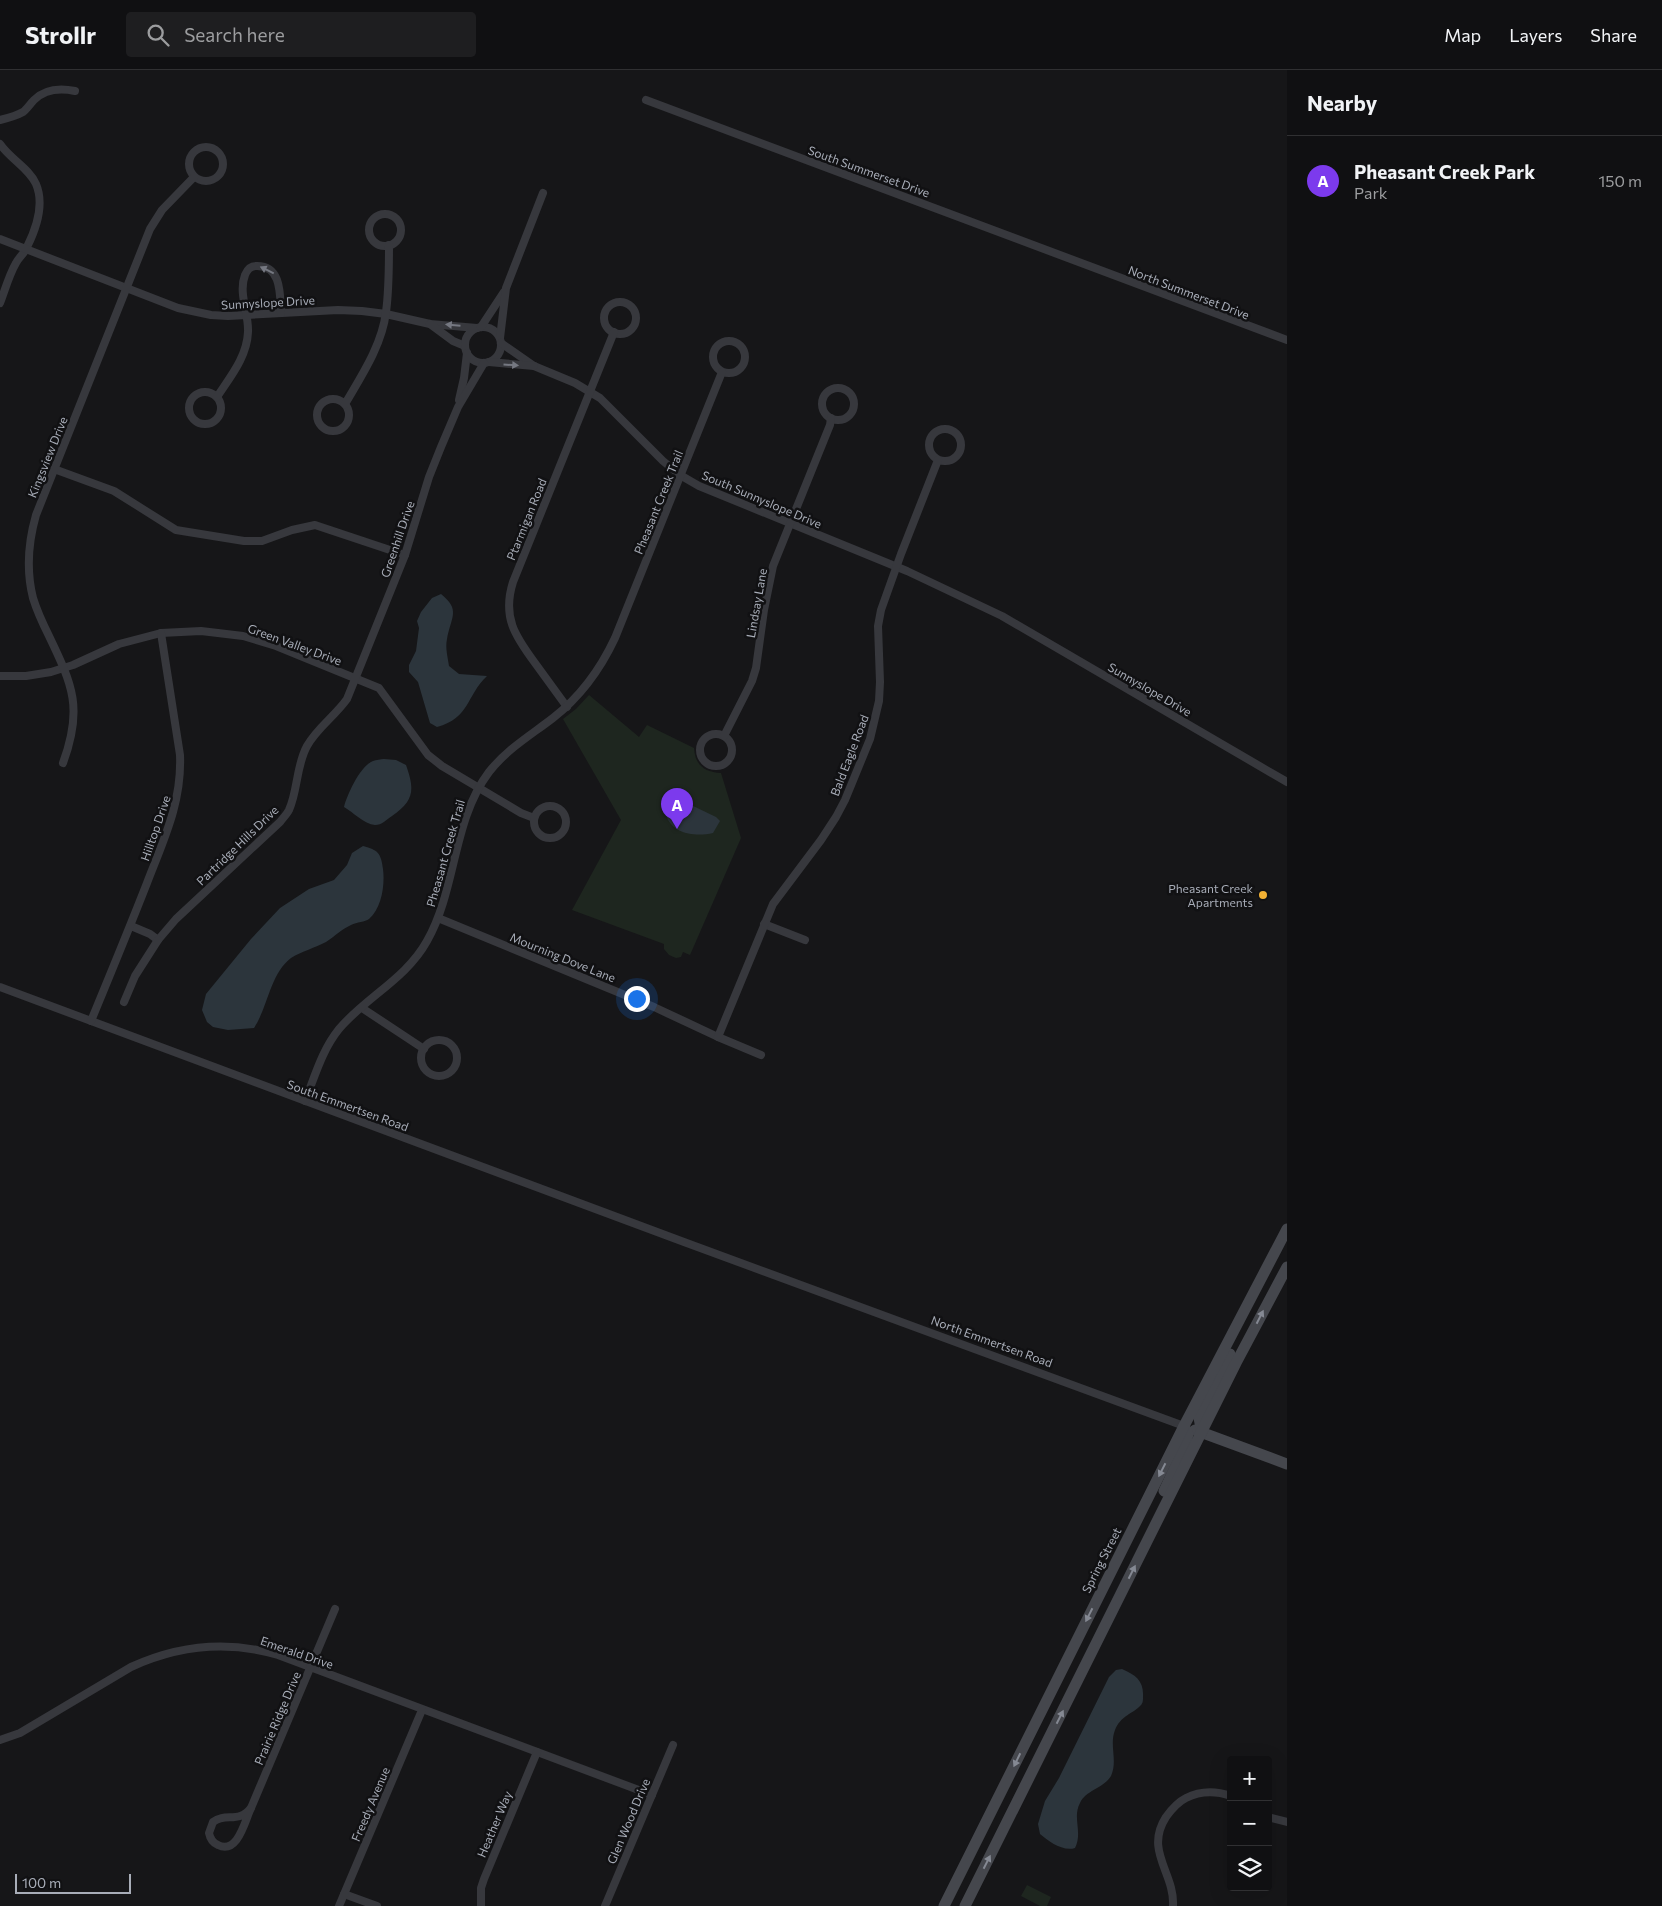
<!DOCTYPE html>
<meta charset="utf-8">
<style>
:root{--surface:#101012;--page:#1e1e20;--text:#f1f3f6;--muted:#9c9d9f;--line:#303032;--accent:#7c3aed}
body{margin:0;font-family:Commissioner,sans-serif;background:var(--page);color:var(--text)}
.controls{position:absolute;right:15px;bottom:15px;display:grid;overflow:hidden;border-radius:5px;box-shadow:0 5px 20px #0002}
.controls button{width:45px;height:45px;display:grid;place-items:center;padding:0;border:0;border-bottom:1px solid var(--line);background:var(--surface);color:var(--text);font:25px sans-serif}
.scale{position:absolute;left:15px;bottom:12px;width:116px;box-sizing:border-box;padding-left:5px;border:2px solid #a8adb8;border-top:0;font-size:14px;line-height:18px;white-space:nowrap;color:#a8adb8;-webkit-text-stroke:4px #111113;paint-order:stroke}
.you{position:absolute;left:636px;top:928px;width:18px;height:18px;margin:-12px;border:4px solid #fff;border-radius:50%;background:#1a73e8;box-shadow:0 0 0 8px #1a73e833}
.badge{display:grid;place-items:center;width:32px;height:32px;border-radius:50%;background:var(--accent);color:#fff;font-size:16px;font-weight:700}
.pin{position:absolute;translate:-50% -41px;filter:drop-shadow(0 1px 2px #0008)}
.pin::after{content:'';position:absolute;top:26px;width:18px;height:15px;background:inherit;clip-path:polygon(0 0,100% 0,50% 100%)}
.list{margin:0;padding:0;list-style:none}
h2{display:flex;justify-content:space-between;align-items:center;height:65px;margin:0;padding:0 20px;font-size:21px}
h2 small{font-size:16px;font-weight:400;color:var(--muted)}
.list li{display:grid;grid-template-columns:32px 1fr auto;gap:15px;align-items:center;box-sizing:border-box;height:90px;padding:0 20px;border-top:1px solid var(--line)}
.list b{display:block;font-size:19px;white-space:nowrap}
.list p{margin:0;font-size:16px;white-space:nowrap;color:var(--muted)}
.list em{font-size:16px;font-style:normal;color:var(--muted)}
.icon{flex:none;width:28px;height:28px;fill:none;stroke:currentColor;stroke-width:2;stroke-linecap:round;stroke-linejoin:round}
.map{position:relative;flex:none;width:1287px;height:1836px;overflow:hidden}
header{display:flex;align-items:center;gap:30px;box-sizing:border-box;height:70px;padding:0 25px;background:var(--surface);border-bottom:1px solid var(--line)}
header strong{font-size:24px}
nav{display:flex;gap:28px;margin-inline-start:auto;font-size:18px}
.search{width:350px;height:45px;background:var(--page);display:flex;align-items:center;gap:12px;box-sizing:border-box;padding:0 18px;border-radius:5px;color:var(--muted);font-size:19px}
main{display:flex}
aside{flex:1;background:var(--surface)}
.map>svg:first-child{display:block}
.green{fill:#1e261f}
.water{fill:#2c353c}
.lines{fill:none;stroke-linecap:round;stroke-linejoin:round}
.street{stroke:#37383d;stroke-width:8}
.secondary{stroke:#45474d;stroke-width:11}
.oneway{fill:#757881}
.oneway2{fill:#858993}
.poi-dot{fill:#f2b134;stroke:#111113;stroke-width:2}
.labels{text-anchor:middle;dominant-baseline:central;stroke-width:5;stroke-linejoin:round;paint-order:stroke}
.street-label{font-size:12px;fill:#a8adb8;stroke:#111113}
.poi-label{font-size:12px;fill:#a8adb8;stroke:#111113;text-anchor:end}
</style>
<header>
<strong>Strollr</strong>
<div class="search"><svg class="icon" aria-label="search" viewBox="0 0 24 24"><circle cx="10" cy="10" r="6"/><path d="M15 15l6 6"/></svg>Search here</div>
<nav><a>Map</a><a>Layers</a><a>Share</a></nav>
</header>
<main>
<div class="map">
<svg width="1287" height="1836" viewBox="0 0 1287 1836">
<rect width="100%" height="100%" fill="#161618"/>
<g class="green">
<path d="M589 625 639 667 647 655 694 678C695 695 704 702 721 703L741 768 690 885 683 882 681 887 676 888 669 885 664 879V874L572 840 621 750 563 649 576 639Z"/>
<polygon points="1027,1815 1051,1827 1047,1836 1040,1836 1021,1826"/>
</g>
<g class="water">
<path d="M441 524C461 540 451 547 447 569 445 578 448 588 449 596L459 604 487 606C466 626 470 648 437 657L430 653 418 612 409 602V595L416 581 419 558 417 551 421 542 432 528Z"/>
<path d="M384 689 396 690 406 695C415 720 414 731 392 746 386 750 382 755 375 755 364 754 353 742 344 737 347 725 360 696 373 691 376 690 381 689 384 689Z"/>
<path d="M689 734 716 747 720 751 713 763C695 767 672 764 666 745Z"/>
<path d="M363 776C378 780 381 783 383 799 385 814 382 838 369 849 365 852 357 852 351 855 342 859 335 866 326 872 315 878 302 881 291 888 270 904 268 937 254 958L228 960 213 957 207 952 202 940 206 924 251 869 280 838 309 819 334 810 347 795 352 783Z"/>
<path d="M1122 1599C1136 1605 1144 1611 1143 1627 1143 1631 1143 1634 1139 1637 1130 1645 1121 1646 1115 1660 1109 1675 1118 1691 1111 1706 1104 1718 1086 1720 1080 1733 1072 1748 1083 1762 1075 1778 1063 1782 1048 1771 1040 1764L1038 1754 1045 1731 1059 1708 1109 1607 1116 1600Z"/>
</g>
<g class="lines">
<g class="street">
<polyline points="646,30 1287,270"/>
<path d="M0 50C8 48 16 46 23 42 27 39 30 34 34 30 45 19 60 18 75 21"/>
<path d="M0 74C10 89 29 98 36 114 45 135 36 159 27 177 25 183 19 187 16 193 9 205 5 220 0 233"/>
<circle cx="206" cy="94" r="17"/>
<circle cx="385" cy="160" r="16"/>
<polyline points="0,169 178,238 211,245 228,246 338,240 362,241 386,244 430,254 477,258"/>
<circle cx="620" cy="248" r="16"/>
<polyline points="430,254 453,271 465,276"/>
<circle cx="483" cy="275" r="18"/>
<polyline points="481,257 504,222"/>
<polyline points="500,268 506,218 543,123"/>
<circle cx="729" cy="287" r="16"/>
<polyline points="501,273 534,296 575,313 600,328 663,391 680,405 699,416 907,501 1002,546 1287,712"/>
<polyline points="489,292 534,296"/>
<circle cx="838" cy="334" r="16"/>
<circle cx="205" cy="338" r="16"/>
<path d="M217 327C230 307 247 287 248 262 249 244 238 223 245 205 247 200 250 196 256 196 282 195 280 225 281 243"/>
<circle cx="333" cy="345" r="16"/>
<polyline points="459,330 464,308 467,283"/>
<path d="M345 334C362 305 382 275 386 242 389 220 389 197 389 175"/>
<circle cx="945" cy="375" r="16"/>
<polyline points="54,399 114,421 176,460 244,471 262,471 292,460 315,455 405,485"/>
<polyline points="0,606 26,606 51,602 73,595 119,574 161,563 201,561 243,566 276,576 379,618 428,685 442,696 521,743 534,748"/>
<path d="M567 637C556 622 546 608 535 593 515 566 502 547 513 512L614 262"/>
<circle cx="716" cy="680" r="16"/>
<polyline points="724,666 752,611 756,598 764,540 773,496 830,355 831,348"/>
<path d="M63 693C83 639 73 616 49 566 43 554 37 541 33 528 26 500 28 473 36 445L150 159 162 140 194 107"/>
<circle cx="550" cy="752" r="16"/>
<polyline points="438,848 654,937 718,967 761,985"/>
<polyline points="764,854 805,870"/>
<path d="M131 856 150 864 158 870 176 849 280 752C283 748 287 744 289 740 298 720 296 696 307 676 317 658 335 646 347 629L405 485 429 407 441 377 458 337 484 293"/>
<polyline points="0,917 684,1172 1184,1356"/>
<polyline points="124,932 135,906 158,870"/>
<polyline points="362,938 424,979"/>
<path d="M91 951C110 905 129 859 147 813 164 769 182 732 180 685L161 563"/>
<polyline points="718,967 773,834 821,770 836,747 845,730 870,669 879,631 880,612 878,556 881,540 901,484 938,390"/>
<circle cx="439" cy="988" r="18"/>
<path d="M305 1031C315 1006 322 980 339 959 366 927 406 909 427 871 457 818 452 751 489 702 507 679 531 665 553 648 580 627 600 600 615 568L722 302"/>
<path d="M0 1670 20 1663 131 1597C179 1575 227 1570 278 1585L652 1725"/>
<polyline points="251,1738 335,1539"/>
<path d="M251 1738C245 1750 238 1785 218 1775 213 1773 210 1768 209 1763L213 1752C226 1742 238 1754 251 1738Z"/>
<polyline points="1268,1747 1287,1752"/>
<polyline points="344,1824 377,1836"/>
<polyline points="339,1836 422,1640"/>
<polyline points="481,1836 481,1818 484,1809 537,1682"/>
<polyline points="605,1836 673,1675"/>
<path d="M1173 1836C1175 1803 1144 1781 1166 1747 1171 1740 1178 1732 1186 1728 1200 1721 1216 1721 1231 1726"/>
</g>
<g class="secondary">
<polyline points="1195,1360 1287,1394"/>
<polyline points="1202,1363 1199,1348 1230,1284"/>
<polyline points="1164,1421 1186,1374 1188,1364 1184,1356"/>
<polyline points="944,1836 1184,1356 1287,1159"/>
<polyline points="965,1836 1236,1293 1287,1197"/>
</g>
</g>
<defs><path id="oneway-solid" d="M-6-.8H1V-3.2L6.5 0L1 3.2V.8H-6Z" transform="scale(1.25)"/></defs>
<g class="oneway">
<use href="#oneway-solid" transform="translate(267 200) rotate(-154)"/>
<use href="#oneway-solid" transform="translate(453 255) rotate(-175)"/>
<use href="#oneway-solid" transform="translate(511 295) rotate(4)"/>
</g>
<g class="oneway2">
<use href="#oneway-solid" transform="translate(1260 1247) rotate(-63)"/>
<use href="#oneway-solid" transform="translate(1162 1400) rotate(117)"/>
<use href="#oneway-solid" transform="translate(1132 1502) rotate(-63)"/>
<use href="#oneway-solid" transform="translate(1089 1545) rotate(117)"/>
<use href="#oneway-solid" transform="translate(1060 1647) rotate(-63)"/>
<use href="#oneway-solid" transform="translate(1017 1690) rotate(116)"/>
<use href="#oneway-solid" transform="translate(987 1792) rotate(-63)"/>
</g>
<circle class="poi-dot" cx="1263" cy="825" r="5"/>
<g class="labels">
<g class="street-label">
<text transform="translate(869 101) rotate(20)">South Summerset Drive</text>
<text transform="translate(1189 222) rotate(21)">North Summerset Drive</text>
<text transform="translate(268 232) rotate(-3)">Sunnyslope Drive</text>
<text transform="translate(47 387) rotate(-68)">Kingsview Drive</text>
<text transform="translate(762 429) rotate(23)">South Sunnyslope Drive</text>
<text transform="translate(658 432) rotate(-68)">Pheasant Creek Trail</text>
<text transform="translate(526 449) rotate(-68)">Ptarmigan Road</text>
<text transform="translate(397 469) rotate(-71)">Greenhill Drive</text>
<text transform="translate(756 533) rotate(-80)">Lindsay Lane</text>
<text transform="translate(295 574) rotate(20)">Green Valley Drive</text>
<text transform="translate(1150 619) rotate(30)">Sunnyslope Drive</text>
<text transform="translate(849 685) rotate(-69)">Bald Eagle Road</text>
<text transform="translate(155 758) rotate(-71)">Hilltop Drive</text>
<text transform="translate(237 775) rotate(-44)">Partridge Hills Drive</text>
<text transform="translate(445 783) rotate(-74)">Pheasant Creek Trail</text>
<text transform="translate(563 887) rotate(22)">Mourning Dove Lane</text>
<text transform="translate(348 1035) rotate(20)">South Emmertsen Road</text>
<text transform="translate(992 1271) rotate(20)">North Emmertsen Road</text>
<text transform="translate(1101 1490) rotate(-63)">Spring Street</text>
<text transform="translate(297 1582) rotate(19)">Emerald Drive</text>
<text transform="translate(277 1648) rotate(-67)">Prairie Ridge Drive</text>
<text transform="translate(370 1734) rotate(-67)">Freedy Avenue</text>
<text transform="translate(628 1751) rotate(-67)">Glen Wood Drive</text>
<text transform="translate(494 1754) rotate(-67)">Heather Way</text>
</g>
<g class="poi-label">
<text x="1253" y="818">Pheasant Creek<tspan x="1253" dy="14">Apartments</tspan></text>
</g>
</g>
</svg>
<div class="controls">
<button>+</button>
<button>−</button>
<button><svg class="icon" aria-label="layers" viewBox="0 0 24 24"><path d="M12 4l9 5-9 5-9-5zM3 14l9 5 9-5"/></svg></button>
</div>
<div class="scale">100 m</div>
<div class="you"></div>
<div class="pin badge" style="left:677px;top:759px">A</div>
</div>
<aside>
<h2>Nearby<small></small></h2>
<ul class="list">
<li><span class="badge">A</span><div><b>Pheasant Creek Park</b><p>Park</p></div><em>150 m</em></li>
</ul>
</aside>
</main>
